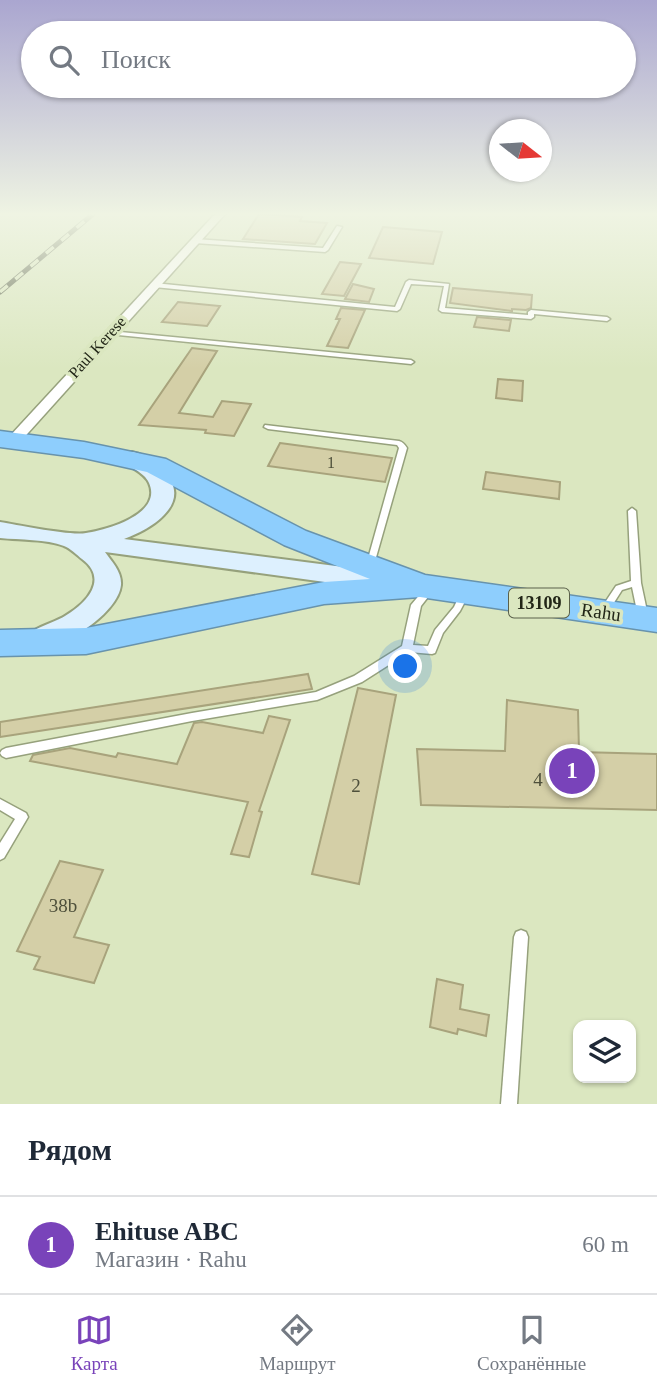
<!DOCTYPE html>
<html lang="ru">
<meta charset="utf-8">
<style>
:root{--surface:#fff;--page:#f6f6f7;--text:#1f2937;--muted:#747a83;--line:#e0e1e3;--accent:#7943ba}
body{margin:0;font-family:"Times New Roman",serif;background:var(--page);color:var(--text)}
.controls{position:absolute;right:21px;bottom:21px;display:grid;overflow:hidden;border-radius:14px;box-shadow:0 2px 5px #0004}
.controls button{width:63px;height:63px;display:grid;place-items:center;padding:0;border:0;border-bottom:2px solid var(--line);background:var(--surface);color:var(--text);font:35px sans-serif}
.compass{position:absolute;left:489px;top:119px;width:63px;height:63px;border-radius:50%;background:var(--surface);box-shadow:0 2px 5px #0004;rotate:107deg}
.you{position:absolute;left:406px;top:667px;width:24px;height:24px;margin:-18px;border:5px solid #fff;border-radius:50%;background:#1a73e8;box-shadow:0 0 0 10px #1a73e833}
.badge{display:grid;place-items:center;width:46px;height:46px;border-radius:50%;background:var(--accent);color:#fff;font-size:23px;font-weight:700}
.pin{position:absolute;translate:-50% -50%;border:4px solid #fff;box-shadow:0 2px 7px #0006}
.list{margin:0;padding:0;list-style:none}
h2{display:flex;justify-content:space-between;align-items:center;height:91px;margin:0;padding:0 28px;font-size:30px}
h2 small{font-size:23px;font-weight:400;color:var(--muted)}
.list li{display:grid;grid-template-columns:46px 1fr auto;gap:21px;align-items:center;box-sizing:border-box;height:98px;padding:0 28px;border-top:2px solid var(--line)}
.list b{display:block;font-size:26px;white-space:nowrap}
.list p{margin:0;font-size:23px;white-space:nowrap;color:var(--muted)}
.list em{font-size:23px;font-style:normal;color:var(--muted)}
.icon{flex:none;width:38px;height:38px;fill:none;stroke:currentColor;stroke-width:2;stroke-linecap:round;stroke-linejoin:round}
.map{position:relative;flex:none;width:657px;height:1104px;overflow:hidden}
.search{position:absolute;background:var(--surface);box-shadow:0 2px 5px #0004;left:21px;right:21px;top:21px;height:77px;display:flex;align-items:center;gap:18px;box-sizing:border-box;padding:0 24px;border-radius:38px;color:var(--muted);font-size:26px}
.sheet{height:189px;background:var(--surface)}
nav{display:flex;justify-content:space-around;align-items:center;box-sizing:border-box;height:98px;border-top:2px solid var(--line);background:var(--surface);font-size:19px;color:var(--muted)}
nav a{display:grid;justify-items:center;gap:4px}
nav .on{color:var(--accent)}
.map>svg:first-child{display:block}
.building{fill:#d4cfa7;stroke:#a8a37c;stroke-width:2}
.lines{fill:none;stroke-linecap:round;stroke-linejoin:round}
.lane-casing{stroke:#96a17c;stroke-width:3}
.street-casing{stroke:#96a17c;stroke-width:3}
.secondary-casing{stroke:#96a17c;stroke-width:4}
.highway-casing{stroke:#6893ac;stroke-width:3}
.lane{fill:#fff;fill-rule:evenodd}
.street{fill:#fff;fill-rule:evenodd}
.secondary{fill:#ddf0fe;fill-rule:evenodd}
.highway{fill:#8ecefd;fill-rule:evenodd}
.rail-casing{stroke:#616851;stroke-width:5}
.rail{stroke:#dbe7c0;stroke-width:3.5;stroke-dasharray:10;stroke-linecap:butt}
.labels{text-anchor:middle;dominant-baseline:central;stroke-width:7;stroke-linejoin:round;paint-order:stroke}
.far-street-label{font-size:16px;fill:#222617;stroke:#dbe7c0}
.number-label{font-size:16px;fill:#4e503b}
.shield{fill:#dbe7c0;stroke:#5a604a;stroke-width:2}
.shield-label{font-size:18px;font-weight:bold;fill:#222617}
.street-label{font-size:19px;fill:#222617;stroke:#dbe7c0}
.near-number-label{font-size:19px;fill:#4e503b}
</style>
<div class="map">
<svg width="657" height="1104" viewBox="0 0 657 1104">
<rect width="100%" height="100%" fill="#dbe7c0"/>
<g class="building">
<polygon points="259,214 302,217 300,221 327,223 315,244 243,239"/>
<polygon points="383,227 442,232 433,264 369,258"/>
<polygon points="340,262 361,264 344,296 322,294"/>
<polygon points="353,284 374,289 369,302 345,299"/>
<polygon points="453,288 532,295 531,308 526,310 512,309 512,311 450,303"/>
<polygon points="178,302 220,306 207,326 162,322"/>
<polygon points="341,308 365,310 348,348 327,346 340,319 336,319"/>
<polygon points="477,317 511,320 509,331 474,327"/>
<polygon points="192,348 217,351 179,413 213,417 222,401 251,404 234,436 205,433 206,430 139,425"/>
<polygon points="498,379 523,381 522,401 496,398"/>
<polygon points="280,443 392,458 385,482 268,466"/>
<polygon points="486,472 560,482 559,499 483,489"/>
<polygon points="308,674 312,689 0,737 0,722"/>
<polygon points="358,688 396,695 359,884 312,874"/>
<polygon points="507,700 578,710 579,752 657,754 657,810 421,805 417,749 505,751"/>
<polygon points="269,716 290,720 259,811 262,812 249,857 231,854 248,802 30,761 33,755 70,748 116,757 118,753 177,764 194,723 202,722 263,733"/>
<polygon points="60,861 103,870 74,937 109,945 94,983 34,969 40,957 17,951"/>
<polygon points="437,979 463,985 460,1009 489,1015 486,1036 458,1029 457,1034 430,1027"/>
</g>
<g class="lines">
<g class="lane-casing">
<g id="lane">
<polygon points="337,226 342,227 328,250 325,252 195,243 192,241 195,239 323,248"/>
<polygon points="409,280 449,284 445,308 528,315 528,312 531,310 607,317 610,319 607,321 534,314 534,317 531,319 442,312 439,310 444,286 411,284 400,309 397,311 154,287 151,285 154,283 395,307 406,282"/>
<polygon points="110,331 411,360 414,362 411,364 108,334 108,332"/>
<path d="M265 425 399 441C403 442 405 445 407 448L373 568 370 569 366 566 399 448 397 445 268 429 264 427Z"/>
<polygon points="632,508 636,511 641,583 648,616 646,618 640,618 638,616 632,587 622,590 608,612 602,612 600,610 616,586 631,581 628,511"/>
<polygon points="430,585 435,588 421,606 413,645 428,646 435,630 454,607 461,592 467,592 469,594 460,611 443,633 435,653 432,654 409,652 362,682 317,700 192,721 6,758 2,756 0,753 2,750 6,748 192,713 316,692 354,676 402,646 411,605 427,586"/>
<polygon points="0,799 26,813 28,817 4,858 0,860 0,843 15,819 0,810"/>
<polygon points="521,930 526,932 528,937 517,1104 501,1104 514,937 516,932"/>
</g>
</g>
<g class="street-casing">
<polygon id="street" points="215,214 225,214 19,443 9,443 7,440 9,437"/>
</g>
<g class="secondary-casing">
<path id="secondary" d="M132 452C143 454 153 461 161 468 196 501 154 528 124 539L398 574 407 577 411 583 407 589 398 592 105 552C112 562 122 572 121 585 118 615 55 655 28 647L24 640C32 627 52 624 65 616 87 603 109 579 82 559 77 555 70 548 64 546 46 539 20 540 0 538V522C19 525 70 536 86 533 107 530 163 514 149 483 144 471 128 468 121 458L124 453Z"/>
</g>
<g class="highway-casing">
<polygon id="highway" points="0,431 84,442 166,459 306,531 425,575 657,608 657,632 420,597 324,604 86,654 0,656 0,630 86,628 324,582 370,579 284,545 147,472 84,458 0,447"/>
</g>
<use href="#lane" class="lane"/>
<use href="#street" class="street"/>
<use href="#secondary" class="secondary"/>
<use href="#highway" class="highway"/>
<g class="rail-casing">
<polyline id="rail" points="0,292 93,214"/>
</g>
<use href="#rail" class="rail"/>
</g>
<linearGradient id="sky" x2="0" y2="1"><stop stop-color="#aaa6d0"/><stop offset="0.58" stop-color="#eff4e3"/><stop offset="1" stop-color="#eff4e3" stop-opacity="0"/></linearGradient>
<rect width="657" height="369" fill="url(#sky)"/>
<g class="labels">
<g class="far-street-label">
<text transform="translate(97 347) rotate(-48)">Paul Kerese</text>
</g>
<g class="number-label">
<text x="331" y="462">1</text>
</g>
<rect class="shield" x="509" y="588.5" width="60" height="29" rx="5"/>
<g class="shield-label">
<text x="539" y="603">13109</text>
</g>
<g class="street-label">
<text transform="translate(601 612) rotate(8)">Rahu</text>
</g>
<g class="near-number-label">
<text x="538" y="779">4</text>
<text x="356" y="785">2</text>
<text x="63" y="905">38b</text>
</g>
</g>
</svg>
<div class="controls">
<button><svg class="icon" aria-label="layers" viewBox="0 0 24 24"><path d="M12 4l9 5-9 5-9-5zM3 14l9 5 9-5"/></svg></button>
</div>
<svg class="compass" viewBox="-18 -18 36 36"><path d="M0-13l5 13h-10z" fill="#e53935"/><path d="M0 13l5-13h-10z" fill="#747a83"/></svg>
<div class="you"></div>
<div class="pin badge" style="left:572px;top:771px">1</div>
<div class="search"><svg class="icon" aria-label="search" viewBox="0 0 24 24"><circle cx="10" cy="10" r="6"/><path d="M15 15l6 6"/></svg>Поиск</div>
</div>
<section class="sheet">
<h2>Рядом<small></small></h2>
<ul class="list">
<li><span class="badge">1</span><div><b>Ehituse ABC</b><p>Магазин · Rahu</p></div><em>60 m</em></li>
</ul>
</section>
<nav>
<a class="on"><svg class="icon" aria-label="map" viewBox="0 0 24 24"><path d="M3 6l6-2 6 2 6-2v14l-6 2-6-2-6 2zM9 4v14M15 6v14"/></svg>Карта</a>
<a><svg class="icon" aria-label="directions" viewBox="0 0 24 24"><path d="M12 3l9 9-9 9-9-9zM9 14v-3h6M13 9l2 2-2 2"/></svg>Маршрут</a>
<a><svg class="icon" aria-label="saved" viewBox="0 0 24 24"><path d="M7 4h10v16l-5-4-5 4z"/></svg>Сохранённые</a>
</nav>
